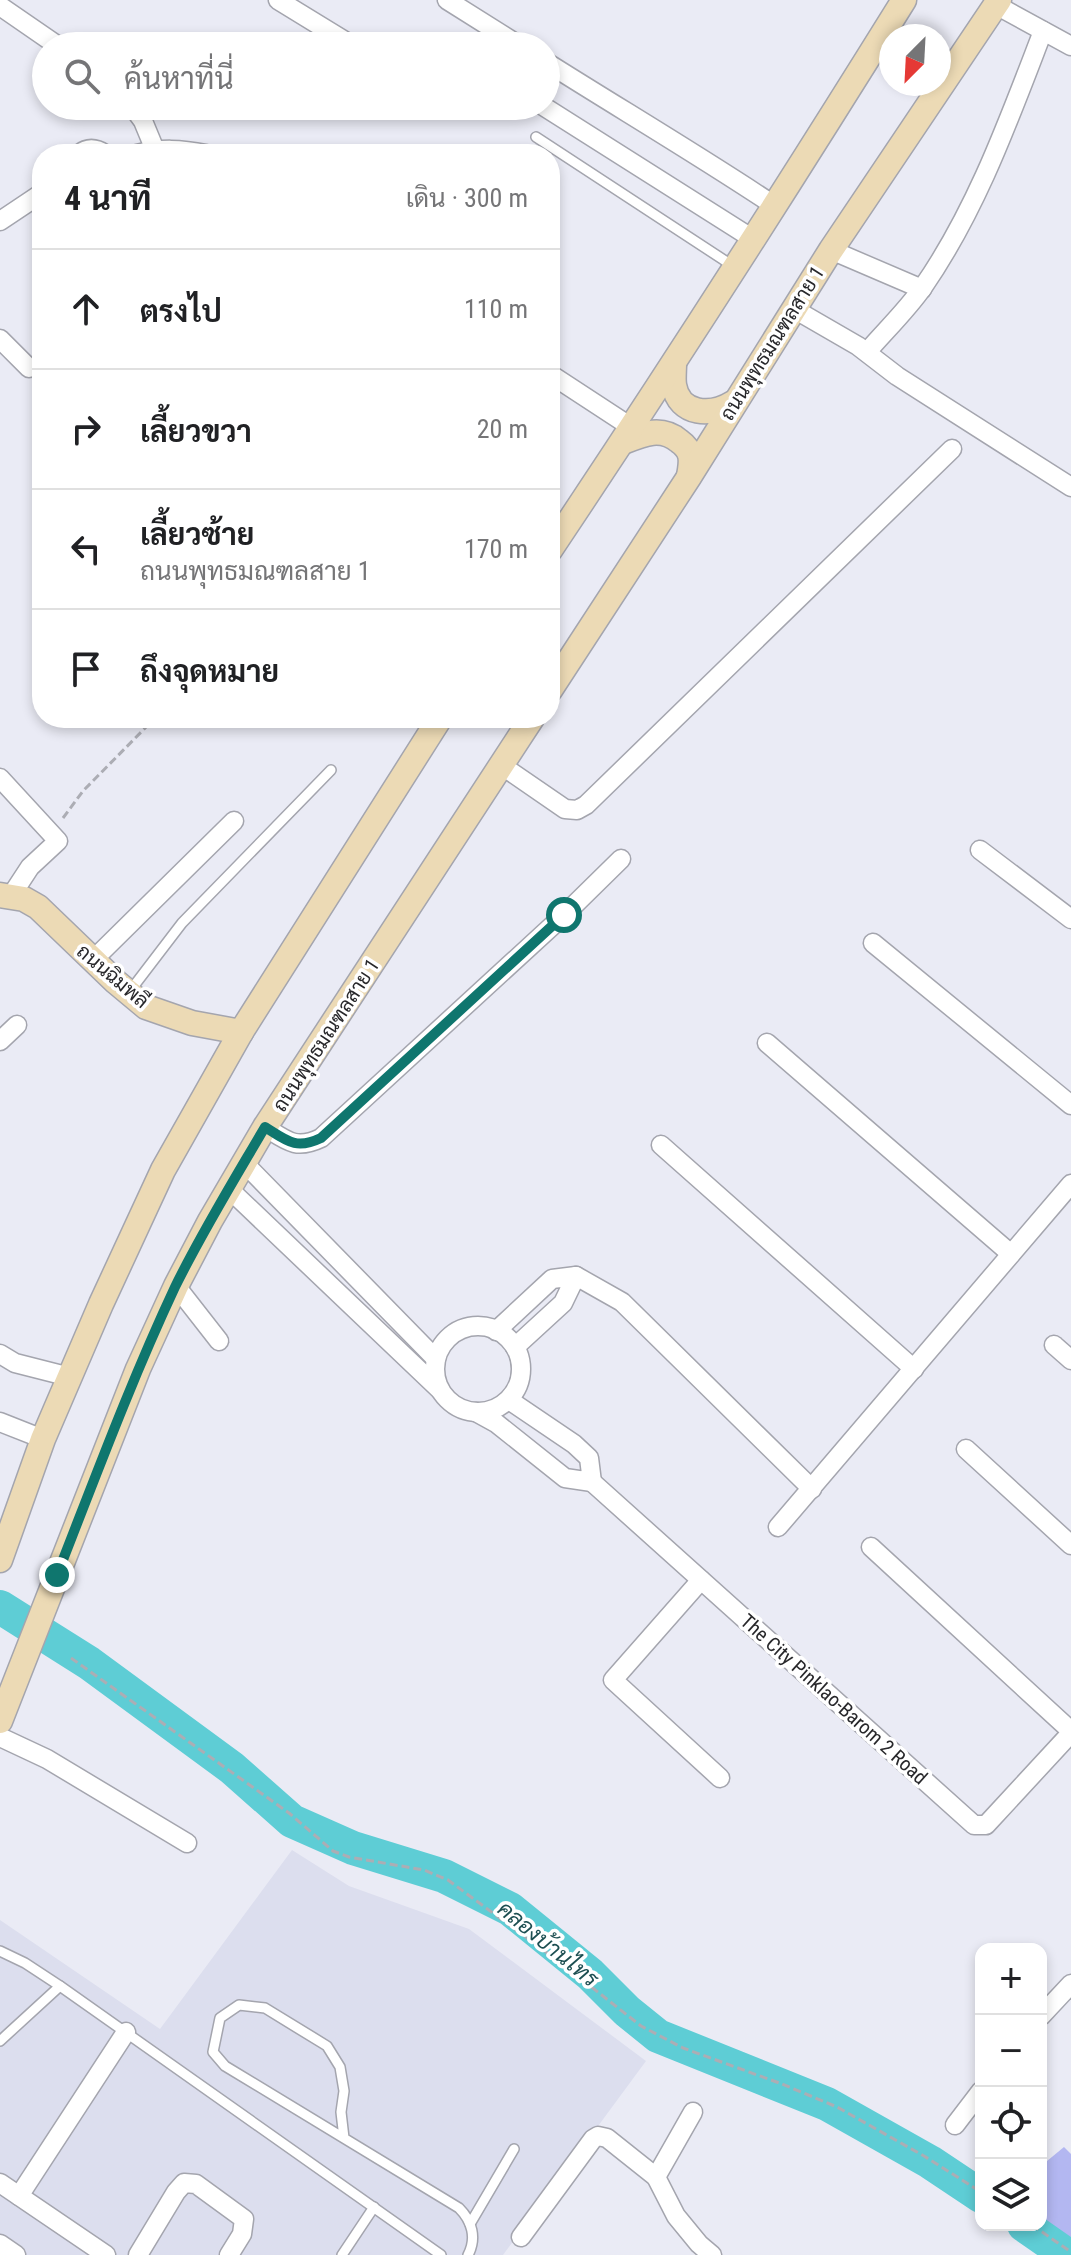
<!DOCTYPE html>
<html lang="th">
<meta charset="utf-8">
<style>
:root{--surface:#fff;--page:#f6f6f6;--text:#202124;--muted:#757577;--line:#e0e0e0}
body{margin:0;font-family:"Roboto Condensed",Sarabun,sans-serif;background:var(--page);color:var(--text)}
.controls{position:absolute;right:24px;bottom:24px;display:grid;overflow:hidden;border-radius:16px;box-shadow:0 4px 12px #0003}
.controls button{width:72px;height:72px;display:grid;place-items:center;padding:0;border:0;border-bottom:2px solid var(--line);background:var(--surface);color:var(--text);font:40px sans-serif}
.compass{position:absolute;left:879px;top:24px;width:72px;height:72px;border-radius:50%;background:var(--surface);box-shadow:0 4px 12px #0003;rotate:204deg}
.stop{position:absolute;width:24px;height:24px;margin:-18px;border:6px solid #0f766e;border-radius:50%;background:#fff}
.stop.end{background:#0f766e;border-color:#fff;box-shadow:0 2px 8px #0008}
.list{margin:0;padding:0;list-style:none}
h2{display:flex;justify-content:space-between;align-items:center;height:104px;margin:0;padding:0 32px;font-size:34px}
h2 small{font-size:26px;font-weight:400;color:var(--muted)}
.list li{display:grid;grid-template-columns:52px 1fr auto;gap:24px;align-items:center;box-sizing:border-box;height:120px;padding:0 32px;border-top:2px solid var(--line)}
.list b{display:block;font-size:30px;white-space:nowrap}
.list p{margin:0;font-size:26px;white-space:nowrap;color:var(--muted)}
.list em{font-size:26px;font-style:normal;color:var(--muted)}
.icon{flex:none;width:44px;height:44px;fill:none;stroke:currentColor;stroke-width:2;stroke-linecap:round;stroke-linejoin:round}
.map{position:relative;flex:none;width:1071px;height:2255px;overflow:hidden}
.search{position:absolute;background:var(--surface);box-shadow:0 4px 12px #0003;left:32px;top:32px;width:528px;height:88px;display:flex;align-items:center;gap:20px;box-sizing:border-box;padding:0 28px;border-radius:44px;color:var(--muted);font-size:30px}
.panel{position:absolute;background:var(--surface);box-shadow:0 4px 12px #0003;left:32px;top:144px;width:528px;height:584px;border-radius:32px}
.map>svg:first-child{display:block}
.built{fill:#dcdeee}
.green{fill:#b3b7f1}
.lines{fill:none;stroke-linecap:round;stroke-linejoin:round}
.river{stroke:#5ecdd5;stroke-width:34}
.lane-casing{stroke:#a4a5ae;stroke-width:12}
.street-casing{stroke:#a4a5ae;stroke-width:21}
.secondary-casing{stroke:#a4a5ae;stroke-width:27}
.path{stroke:#acadb4;stroke-width:3;stroke-dasharray:8 4;stroke-linecap:butt}
.lane{stroke:#fff;stroke-width:9}
.street{stroke:#fff;stroke-width:18}
.secondary{stroke:#ecdab5;stroke-width:24}
.route{stroke:#0f766e;stroke-width:10}
.labels{text-anchor:middle;dominant-baseline:central;stroke-width:7;stroke-linejoin:round;paint-order:stroke}
.street-label{font-size:20px;fill:#28282b;stroke:#fff}
.water-label{font-size:22px;font-style:italic;fill:#1d4f52;stroke:#fff}
</style>
<div class="map">
<svg width="1071" height="2255" viewBox="0 0 1071 2255">
<rect width="100%" height="100%" fill="#eaebf5"/>
<polygon class="built" points="292,1850 349,1886 469,1929 646,2061 503,2255 0,2255 0,1920 160,2029"/>
<polygon class="green" points="1064,2147 1071,2154 1071,2242 1041,2221 1041,2166"/>
<g class="lines">
<g class="river">
<polyline points="0,1607 89,1663 232,1768 292,1821 353,1848 444,1876 510,1909 590,1974 627,2011 658,2036 827,2104 930,2162 981,2196"/>
<polyline points="1024,2225 1067,2255"/>
</g>
<g class="lane-casing">
<g id="lane">
<polyline points="536,137 733,266"/>
<polyline points="130,991 182,923 331,770"/>
<polyline points="0,1951 25,1963 60,1986 441,2255"/>
<polyline points="0,2041 60,1986"/>
<path d="M344 2138 341 2112 344 2091 340 2067 327 2046 265 2008 239 2005 220 2018 213 2052 225 2066 459 2208C472 2221 477 2238 468 2255"/>
<polyline points="470,2224 514,2149"/>
<polyline points="342,2255 374,2207"/>
</g>
</g>
<g class="street-casing">
<g id="street">
<polyline points="278,0 353,46"/>
<polyline points="447,0 520,46"/>
<polyline points="996,5 1071,46"/>
<polyline points="0,6 58,46"/>
<path d="M546 62C622 110 700 156 775 206"/>
<polyline points="132,106 143,121 155,150"/>
<polyline points="543,106 753,239"/>
<path d="M79 154C88 147 96 148 105 154"/>
<path d="M137 154C161 148 181 149 206 154"/>
<polyline points="0,221 42,193"/>
<polyline points="831,250 922,289"/>
<polyline points="794,309 858,346 897,376 1071,487"/>
<polyline points="0,339 29,368"/>
<path d="M867 352C885 331 907 310 923 287 977 209 1009 119 1043 31"/>
<polyline points="550,374 631,427"/>
<polyline points="501,765 565,809 577,810 586,805 952,449"/>
<polyline points="0,778 58,841 30,867 11,896"/>
<polyline points="980,850 1071,919"/>
<polyline points="873,943 1071,1105"/>
<polyline points="92,961 234,821"/>
<polyline points="0,1041 17,1025"/>
<polyline points="767,1043 1011,1254"/>
<path d="M265 1127C287 1141 296 1150 321 1138L564 915 621 859"/>
<polyline points="661,1145 914,1369"/>
<polyline points="244,1163 436,1359"/>
<polyline points="228,1188 440,1390"/>
<polyline points="576,1276 622,1302 812,1489"/>
<polyline points="176,1286 219,1341"/>
<circle cx="478" cy="1369" r="43"/>
<polyline points="496,1331 552,1279 576,1276 563,1303 515,1347"/>
<polyline points="1054,1345 1071,1360"/>
<polyline points="0,1354 15,1363 70,1377"/>
<polyline points="476,1412 496,1423 565,1478 592,1482 589,1458 574,1444 509,1400"/>
<polyline points="0,1422 43,1439"/>
<polyline points="966,1449 1071,1545"/>
<polyline points="592,1482 974,1825 986,1825 1071,1733"/>
<polyline points="778,1527 1071,1184"/>
<polyline points="871,1547 1071,1731"/>
<polyline points="701,1580 613,1680 720,1778"/>
<polyline points="0,1737 47,1759 187,1843"/>
<polyline points="1041,2016 1071,1984"/>
<polyline points="955,2125 981,2091"/>
<polyline points="656,2177 693,2112"/>
<polyline points="0,2183 106,2255"/>
<polyline points="19,2196 126,2032"/>
<polyline points="521,2237 593,2139 598,2136 607,2138 656,2177 676,2216 699,2244 712,2255"/>
<polyline points="0,2244 16,2255"/>
<polyline points="138,2255 176,2192 184,2183 196,2184 244,2219 242,2234 229,2255"/>
</g>
</g>
<g class="secondary-casing">
<g id="secondary">
<path d="M674 364C674 371 673 378 674 385 679 416 712 416 733 403"/>
<path d="M623 442C643 434 661 426 679 441 693 451 692 460 689 476"/>
<path d="M550 550C671 369 789 185 904 0"/>
<polyline points="550,690 689,477 831,250 999,0"/>
<polyline points="0,895 24,899 38,907 116,982 146,1007 192,1023 241,1032"/>
<polyline points="0,1560 43,1439 101,1304 163,1170 241,1032 440,718"/>
<polyline points="0,1721 138,1369 176,1286 210,1221 265,1127 532,718"/>
</g>
</g>
<g class="path">
<polyline points="63,818 83,791 155,718"/>
<polyline points="71,1658 289,1813 333,1851 349,1857 424,1870 448,1880 561,1963 641,2026 683,2048 782,2084 837,2107 924,2156 981,2192"/>
<polyline points="1032,2225 1071,2252"/>
</g>
<use href="#lane" class="lane"/>
<use href="#street" class="street"/>
<use href="#secondary" class="secondary"/>
</g>
<g class="lines">
<path class="route" d="M57 1575C95 1478 131 1381 175 1287 202 1232 234 1180 265 1127 287 1141 296 1150 321 1138L564 915"/>
</g>
<g class="labels">
<g class="street-label">
<text transform="translate(772 343) rotate(-58)">ถนนพุทธมณฑลสาย 1</text>
<text transform="translate(113 976) rotate(40)">ถนนฉิมพลี</text>
<text transform="translate(326 1035) rotate(-57)">ถนนพุทธมณฑลสาย 1</text>
<text transform="translate(834 1699) rotate(42)">The City Pinklao-Barom 2 Road</text>
</g>
<g class="water-label">
<text transform="translate(548 1944) rotate(39)">คลองบ้านไทร</text>
</g>
</g>
</svg>
<div class="controls">
<button>+</button>
<button>−</button>
<button><svg class="icon" aria-label="locate" viewBox="0 0 24 24"><circle cx="12" cy="12" r="6"/><path d="M12 2v4M12 18v4M2 12h4M18 12h4"/></svg></button>
<button><svg class="icon" aria-label="layers" viewBox="0 0 24 24"><path d="M12 4l9 5-9 5-9-5zM3 14l9 5 9-5"/></svg></button>
</div>
<svg class="compass" viewBox="-18 -18 36 36"><path d="M0-13l5 13h-10z" fill="#e53935"/><path d="M0 13l5-13h-10z" fill="#757577"/></svg>
<div class="stop" style="left:564px;top:915px"></div>
<div class="stop end" style="left:57px;top:1575px"></div>
<div class="search"><svg class="icon" aria-label="search" viewBox="0 0 24 24"><circle cx="10" cy="10" r="6"/><path d="M15 15l6 6"/></svg>ค้นหาที่นี่</div>
<section class="panel">
<h2>4 นาที<small>เดิน · 300 m</small></h2>
<ul class="list">
<li><svg class="icon" aria-label="ahead" viewBox="0 0 24 24"><path d="M12 20V5M6 11l6-6 6 6"/></svg><div><b>ตรงไป</b></div><em>110 m</em></li>
<li><svg class="icon" aria-label="right" viewBox="0 0 24 24"><path d="M7 20v-9h11M14 6l5 5-5 5"/></svg><div><b>เลี้ยวขวา</b></div><em>20 m</em></li>
<li><svg class="icon" aria-label="left" viewBox="0 0 24 24"><path d="M17 20v-9H6M10 6l-5 5 5 5"/></svg><div><b>เลี้ยวซ้าย</b><p>ถนนพุทธมณฑลสาย 1</p></div><em>170 m</em></li>
<li><svg class="icon" aria-label="arrive" viewBox="0 0 24 24"><path d="M6 21V4h12l-3 4 3 4H6"/></svg><div><b>ถึงจุดหมาย</b></div></li>
</ul>
</section>
</div>
